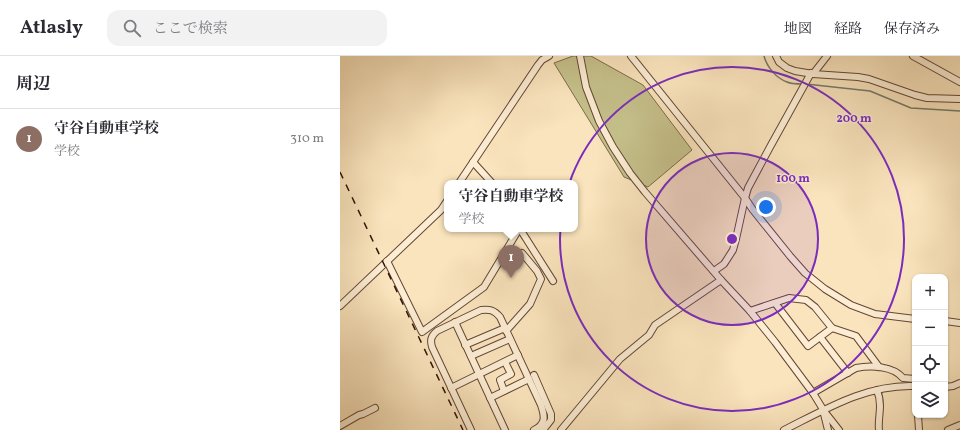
<!DOCTYPE html>
<html lang="ja">
<meta charset="utf-8">
<style>
:root{--surface:#fff;--page:#f2f2f3;--text:#2b2b33;--muted:#7c7c81;--line:#e1e1e2;--accent:#7c3aed}
body{margin:0;font-family:Vollkorn,"Noto Serif JP",serif;background:var(--page);color:var(--text)}
.controls{position:absolute;right:12px;bottom:12px;display:grid;overflow:hidden;border-radius:8px;box-shadow:0 1px 3px #0004}
.controls button{width:36px;height:36px;display:grid;place-items:center;padding:0;border:0;border-bottom:1px solid var(--line);background:var(--surface);color:var(--text);font:20px sans-serif}
.you{position:absolute;left:426px;top:151px;width:14px;height:14px;margin:-10px;border:3px solid #fff;border-radius:50%;background:#1a73e8;box-shadow:0 0 0 6px #1a73e833}
.badge{display:grid;place-items:center;width:26px;height:26px;border-radius:50%;background:var(--accent);color:#fff;font-size:13px;font-weight:700}
.pin{position:absolute;translate:-50% -33px;filter:drop-shadow(0 1px 2px #0008)}
.pin::after{content:'';position:absolute;top:21px;width:14px;height:12px;background:inherit;clip-path:polygon(0 0,100% 0,50% 100%)}
.popup{position:absolute;left:104px;top:124px;width:134px;height:52px;box-sizing:border-box;display:grid;place-content:center;border-radius:8px;background:var(--surface);filter:drop-shadow(0 1px 3px #0005);font-size:13px;white-space:nowrap;color:var(--muted)}
.popup b{font-size:15px;color:var(--text)}
.popup::after{content:'';position:absolute;left:50%;top:100%;margin-left:-8px;border:8px solid transparent;border-top-color:var(--surface)}
.list{margin:0;padding:0;list-style:none}
h2{display:flex;justify-content:space-between;align-items:center;height:52px;margin:0;padding:0 16px;font-size:17px}
h2 small{font-size:13px;font-weight:400;color:var(--muted)}
.list li{display:grid;grid-template-columns:26px 1fr auto;gap:12px;align-items:center;box-sizing:border-box;height:60px;padding:0 16px;border-top:1px solid var(--line)}
.list b{display:block;font-size:15px;white-space:nowrap}
.list p{margin:0;font-size:13px;white-space:nowrap;color:var(--muted)}
.list em{font-size:13px;font-style:normal;color:var(--muted)}
.icon{flex:none;width:22px;height:22px;fill:none;stroke:currentColor;stroke-width:2;stroke-linecap:round;stroke-linejoin:round}
.map{position:relative;flex:none;width:620px;height:374px;overflow:hidden}
header{display:flex;align-items:center;gap:24px;box-sizing:border-box;height:56px;padding:0 20px;background:var(--surface);border-bottom:1px solid var(--line)}
header strong{font-size:19px}
nav{display:flex;gap:22px;margin-inline-start:auto;font-size:14px}
.search{width:280px;height:36px;background:var(--page);display:flex;align-items:center;gap:10px;box-sizing:border-box;padding:0 14px;border-radius:12px;color:var(--muted);font-size:15px}
main{display:flex}
aside{flex:1;background:var(--surface)}
.map>svg:first-child{display:block}
.green{fill:#c6c18c;stroke:#7c6a49}
.lines{fill:none;stroke-linecap:round;stroke-linejoin:round}
.stream{stroke:#737a6b;stroke-width:1.5}
.minor-casing{stroke:#644734;stroke-width:8}
.minor{stroke:#fcedd4;stroke-width:6}
.rail{stroke:#321306;stroke-width:1.5;stroke-dasharray:7 7;stroke-linecap:butt}
.ring{fill:none;stroke:#7b2cbf;stroke-width:2}
.centre{fill:#7b2cbf;stroke:#fcedd4;stroke-width:2}
.ring-label{font-size:12px;text-anchor:middle;font-weight:bold;fill:#7b2cbf;stroke:#fcedd4;stroke-width:3;stroke-linejoin:round;paint-order:stroke}
</style>
<header>
<strong>Atlasly</strong>
<div class="search"><svg class="icon" aria-label="search" viewBox="0 0 24 24"><circle cx="10" cy="10" r="6"/><path d="M15 15l6 6"/></svg>ここで検索</div>
<nav><a>地図</a><a>経路</a><a>保存済み</a></nav>
</header>
<main>
<aside>
<h2>周辺<small></small></h2>
<ul class="list">
<li><span class="badge" style="background:#8d6e63">1</span><div><b>守谷自動車学校</b><p>学校</p></div><em>310 m</em></li>
</ul>
</aside>
<div class="map">
<svg width="620" height="374" viewBox="0 0 620 374">
<rect width="100%" height="100%" fill="#fae4bd"/>
<filter id="stains"><feTurbulence type="fractalNoise" baseFrequency=".005" numOctaves="4"/><feColorMatrix values="0 0 0 0 .2 0 0 0 0 .09 0 0 0 0 .02 0 0 0 .5 -.17"/></filter>
<radialGradient id="worn" r=".72"><stop offset=".6" stop-color="#630" stop-opacity="0"/><stop offset="1" stop-color="#630" stop-opacity=".3"/></radialGradient>
<polygon class="green" points="233,0 251,0 303,29 352,94 308,131 284,121 214,7"/>
<g class="lines">
<g class="stream">
<path d="M424 0C427 11 436 22 447 26 451 28 458 28 463 28"/>
<polyline points="466,28 530,35 571,52 620,55"/>
</g>
<g class="minor-casing">
<g id="minor">
<polyline points="240,0 246,31 259,65 273,91 290,117 305,136 381,224 410,255 435,286 473,337 484,355 499,374"/>
<polyline points="291,0 405,142 413,154 450,200 465,217 485,233 511,249 535,258 575,263"/>
<polyline points="436,0 439,6 447,12 455,15 473,18 518,21 529,23 575,39 587,42 620,43"/>
<polyline points="573,0 620,26"/>
<polyline points="473,18 487,0"/>
<polyline points="133,106 152,127"/>
<polyline points="119,127 198,9 202,4 209,0"/>
<polyline points="180,173 213,225"/>
<polyline points="163,200 177,206 182,197 197,215 201,223 190,248 166,275"/>
<polyline points="47,205 82,276 144,231 179,173"/>
<polyline points="374,215 384,208 393,194 396,183 405,142 408,132 430,91 471,17"/>
<polyline points="435,247 468,290 492,272"/>
<polyline points="0,250 101,154 107,145"/>
<polyline points="410,255 449,242 466,244 475,251 492,272 516,280 539,311"/>
<polyline points="605,265 620,267"/>
<polyline points="115,266 165,374"/>
<polyline points="480,281 508,317"/>
<polyline points="125,289 165,272"/>
<polyline points="131,300 170,283"/>
<polyline points="194,319 211,358 211,364 203,374"/>
<polyline points="605,331 613,330 620,327"/>
<polyline points="111,332 178,299"/>
<path d="M537 334C539 339 540 344 540 350 540 358 538 366 539 374"/>
<polyline points="164,335 160,324 171,318 165,306"/>
<path d="M473 337 516 312C531 309 553 310 563 322L575 323"/>
<polyline points="150,342 189,323"/>
<polyline points="484,358 488,374"/>
<polyline points="578,359 579,374"/>
<polyline points="0,370 19,359 23,358 35,352"/>
<path d="M131 374 92 291C90 284 91 280 97 275L141 254C150 253 154 254 160 261L201 349C205 361 206 368 194 374"/>
<polyline points="221,374 280,303 309,279 315,269 381,224"/>
<path d="M444 374C486 353 527 328 575 330"/>
<polyline points="608,374 620,369"/>
</g>
</g>
<use href="#minor" class="minor"/>
<polyline class="rail" points="0,116 123,374"/>
</g>
<circle cx="392" cy="183" r="86" fill="#7b2cbf" fill-opacity=".12"/>
<g class="ring">
<circle cx="392" cy="183" r="86"/>
<circle cx="392" cy="183" r="172"/>
</g>
<circle cx="392" cy="183" r="6" class="centre"/>
<g class="ring-label">
<text x="514" y="66">200 m</text>
<text x="453" y="126">100 m</text>
</g>
<rect width="100%" height="100%" filter="url(#stains)"/>
<rect width="100%" height="100%" fill="url(#worn)"/>
</svg>
<div class="controls">
<button>+</button>
<button>−</button>
<button><svg class="icon" aria-label="locate" viewBox="0 0 24 24"><circle cx="12" cy="12" r="6"/><path d="M12 2v4M12 18v4M2 12h4M18 12h4"/></svg></button>
<button><svg class="icon" aria-label="layers" viewBox="0 0 24 24"><path d="M12 4l9 5-9 5-9-5zM3 14l9 5 9-5"/></svg></button>
</div>
<div class="you"></div>
<div class="pin badge" style="left:171px;top:222px;background:#8d6e63">1</div>
<div class="popup"><b>守谷自動車学校</b>学校</div>
</div>
</main>
